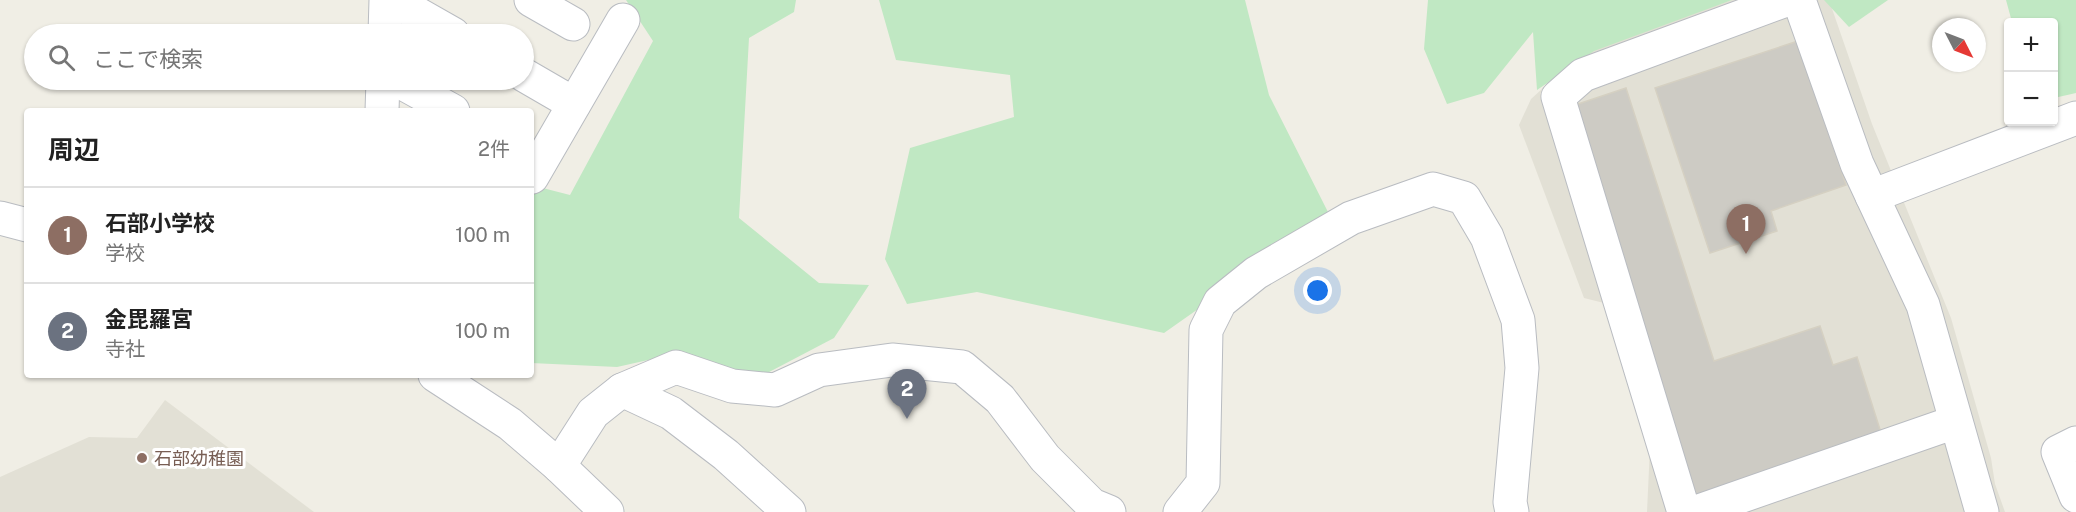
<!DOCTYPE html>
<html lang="ja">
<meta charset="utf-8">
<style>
:root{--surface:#fff;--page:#f6f6f6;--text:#222;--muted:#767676;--line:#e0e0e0;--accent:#7c3aed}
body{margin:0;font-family:"Public Sans","Noto Sans JP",sans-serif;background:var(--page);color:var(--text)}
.controls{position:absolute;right:18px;top:18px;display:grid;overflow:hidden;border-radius:6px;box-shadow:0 2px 4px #0004}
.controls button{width:54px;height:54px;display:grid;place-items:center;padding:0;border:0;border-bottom:2px solid var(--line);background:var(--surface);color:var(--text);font:30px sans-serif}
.compass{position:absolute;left:1932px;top:18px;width:54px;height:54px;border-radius:50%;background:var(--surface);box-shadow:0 2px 4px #0004;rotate:132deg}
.you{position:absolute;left:1318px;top:291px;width:21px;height:21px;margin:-15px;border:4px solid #fff;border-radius:50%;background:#1a73e8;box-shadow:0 0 0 9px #1a73e833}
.badge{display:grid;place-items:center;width:39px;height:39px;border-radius:50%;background:var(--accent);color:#fff;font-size:20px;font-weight:700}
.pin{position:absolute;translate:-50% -50px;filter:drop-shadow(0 2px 3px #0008)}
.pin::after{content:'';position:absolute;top:32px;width:21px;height:18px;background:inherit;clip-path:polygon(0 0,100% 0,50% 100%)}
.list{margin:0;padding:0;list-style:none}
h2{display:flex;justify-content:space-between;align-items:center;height:78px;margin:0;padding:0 24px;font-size:26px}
h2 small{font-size:20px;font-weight:400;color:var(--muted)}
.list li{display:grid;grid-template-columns:39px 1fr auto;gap:18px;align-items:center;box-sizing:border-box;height:96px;padding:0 24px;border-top:2px solid var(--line)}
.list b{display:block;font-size:22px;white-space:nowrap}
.list p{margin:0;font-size:20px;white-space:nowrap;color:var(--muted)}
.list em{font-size:20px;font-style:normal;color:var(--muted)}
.icon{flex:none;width:33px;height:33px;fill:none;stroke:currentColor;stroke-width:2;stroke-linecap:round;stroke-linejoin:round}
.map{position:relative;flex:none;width:2076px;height:512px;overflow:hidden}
.search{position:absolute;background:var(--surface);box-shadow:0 2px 4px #0004;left:24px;top:24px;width:510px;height:66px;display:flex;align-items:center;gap:15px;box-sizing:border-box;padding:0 21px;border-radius:33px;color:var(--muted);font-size:22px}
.panel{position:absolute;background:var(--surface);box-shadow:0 2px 4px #0004;left:24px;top:108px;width:510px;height:270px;border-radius:6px}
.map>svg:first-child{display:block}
.education{fill:#e2e0d5}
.green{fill:#c0e8c3}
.building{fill:#cdcbc4;stroke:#d5d0c2;stroke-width:1.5}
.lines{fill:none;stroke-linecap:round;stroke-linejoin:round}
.minor-casing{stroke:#b9bcc1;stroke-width:35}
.minor{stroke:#fff;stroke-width:33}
.education-dot{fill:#8d6e63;stroke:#fff;stroke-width:2}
.labels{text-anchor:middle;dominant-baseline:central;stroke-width:6;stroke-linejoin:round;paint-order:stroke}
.education-label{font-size:18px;fill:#785e54;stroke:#fff;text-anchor:start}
</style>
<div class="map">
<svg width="2076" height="512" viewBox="0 0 2076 512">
<rect width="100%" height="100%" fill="#f0eee5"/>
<g class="education">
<polygon points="1732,0 1829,0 1872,124 1951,318 1991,458 1995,484 2005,512 1647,512 1650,447 1604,303 1584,298 1519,125 1531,99 1587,48"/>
<polygon points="165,400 314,512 0,512 0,477 89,437 137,438"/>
</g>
<g class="green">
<polygon points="626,0 796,0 794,12 749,38 739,218 819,283 869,285 834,338 754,380 666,356 617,367 531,363 531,185 570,195 653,41"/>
<polygon points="879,0 1245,0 1269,95 1330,216 1164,333 977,292 907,304 885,259 910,148 1014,117 1010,75 896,60"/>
<polygon points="1428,0 1732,0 1594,51 1537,90 1533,32 1484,93 1447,104 1424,49"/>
<polygon points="1824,0 1888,0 1849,27"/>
<polygon points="2006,0 2076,0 2076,93 2054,98 2054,22 2012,22"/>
</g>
<g class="building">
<polygon points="1798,41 1846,185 1771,211 1777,231 1710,253 1655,88"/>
<polygon points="1626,88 1714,361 1820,326 1833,365 1857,357 1883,439 1695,500 1569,107"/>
</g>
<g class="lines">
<g class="minor-casing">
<g id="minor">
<polyline points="393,0 453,34"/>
<polyline points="531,0 573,24"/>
<polyline points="1799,0 1857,164 1923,305 1982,512"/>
<polyline points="385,34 386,0"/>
<polyline points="524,75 574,104"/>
<polyline points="397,80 453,111"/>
<polyline points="382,111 383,80"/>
<polyline points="532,177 623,20"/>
<polyline points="1872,196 2076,118"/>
<polyline points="0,218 27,225"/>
<polyline points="435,375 510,424 559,466 607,512"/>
<polyline points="622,390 671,413 726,455 789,512"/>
<polyline points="2076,443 2058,452 2076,496"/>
<polyline points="559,466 593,413 622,390 676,367 732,386 775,390 819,370 892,360 962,367 1000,399 1045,458 1092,505 1109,512"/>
<polyline points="1180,512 1203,483 1206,330 1220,302 1256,273 1351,218 1433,189 1464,198 1487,237 1518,320 1522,368 1510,502 1512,512"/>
<polyline points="1684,512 1558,97 1583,75 1786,0"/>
<polyline points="1696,512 1955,422"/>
</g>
</g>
<use href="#minor" class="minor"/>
</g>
<circle class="education-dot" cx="142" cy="458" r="6"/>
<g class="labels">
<g class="education-label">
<text x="154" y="458">石部幼稚園</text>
</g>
</g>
</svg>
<div class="controls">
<button>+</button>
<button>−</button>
</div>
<svg class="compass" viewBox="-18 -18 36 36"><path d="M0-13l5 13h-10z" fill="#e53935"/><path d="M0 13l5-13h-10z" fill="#767676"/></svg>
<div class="you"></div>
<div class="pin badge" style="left:1746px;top:254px;background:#8d6e63">1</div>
<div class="pin badge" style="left:907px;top:419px;background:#6b7280">2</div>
<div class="search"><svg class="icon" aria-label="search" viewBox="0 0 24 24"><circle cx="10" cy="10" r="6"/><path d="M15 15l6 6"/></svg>ここで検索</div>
<section class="panel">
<h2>周辺<small>2件</small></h2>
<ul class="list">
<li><span class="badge" style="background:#8d6e63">1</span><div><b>石部小学校</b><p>学校</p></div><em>100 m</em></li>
<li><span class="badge" style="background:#6b7280">2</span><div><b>金毘羅宮</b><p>寺社</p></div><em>100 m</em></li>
</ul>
</section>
</div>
